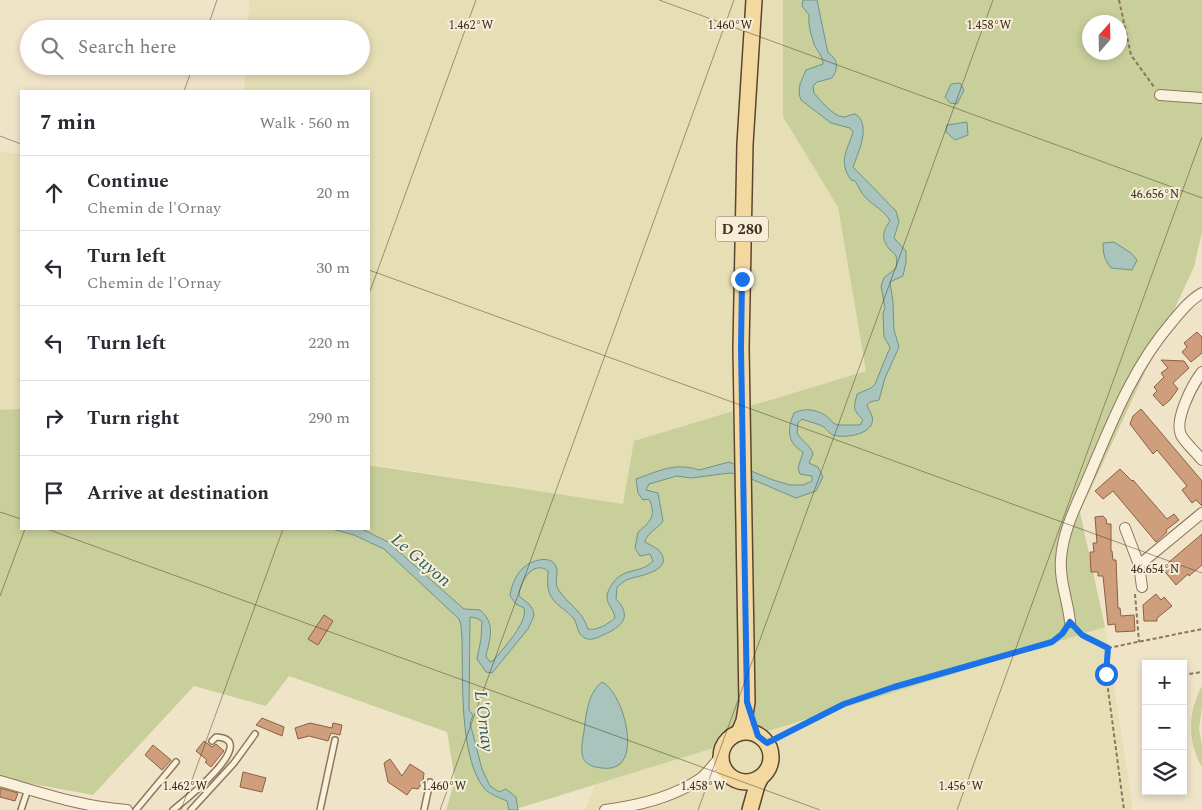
<!DOCTYPE html>
<meta charset="utf-8">
<style>
:root{--surface:#fff;--page:#f2f2f3;--text:#2b2b33;--muted:#7c7c81;--line:#e1e1e2}
body{margin:0;font-family:Spectral,serif;background:var(--page);color:var(--text)}
.controls{position:absolute;right:15px;bottom:15px;display:grid;overflow:hidden;border-radius:0px;box-shadow:0 2px 8px #0003}
.controls button{width:45px;height:45px;display:grid;place-items:center;padding:0;border:0;border-bottom:1px solid var(--line);background:var(--surface);color:var(--text);font:25px sans-serif}
.compass{position:absolute;left:1082px;top:15px;width:45px;height:45px;border-radius:50%;background:var(--surface);box-shadow:0 2px 8px #0003;rotate:20deg}
.stop{position:absolute;width:15px;height:15px;margin:-11px;border:4px solid #1a73e8;border-radius:50%;background:#fff}
.stop.end{background:#1a73e8;border-color:#fff;box-shadow:0 1px 5px #0008}
.list{margin:0;padding:0;list-style:none}
h2{display:flex;justify-content:space-between;align-items:center;height:65px;margin:0;padding:0 20px;font-size:21px}
h2 small{font-size:16px;font-weight:400;color:var(--muted)}
.list li{display:grid;grid-template-columns:32px 1fr auto;gap:15px;align-items:center;box-sizing:border-box;height:75px;padding:0 20px;border-top:1px solid var(--line)}
.list b{display:block;font-size:19px;white-space:nowrap}
.list p{margin:0;font-size:16px;white-space:nowrap;color:var(--muted)}
.list em{font-size:16px;font-style:normal;color:var(--muted)}
.icon{flex:none;width:28px;height:28px;fill:none;stroke:currentColor;stroke-width:2;stroke-linecap:round;stroke-linejoin:round}
.map{position:relative;flex:none;width:1202px;height:810px;overflow:hidden}
.search{position:absolute;background:var(--surface);box-shadow:0 2px 8px #0003;left:20px;top:20px;width:350px;height:55px;display:flex;align-items:center;gap:12px;box-sizing:border-box;padding:0 18px;border-radius:28px;color:var(--muted);font-size:19px}
.panel{position:absolute;background:var(--surface);box-shadow:0 2px 8px #0003;left:20px;top:90px;width:350px;height:440px;border-radius:0px}
.map>svg:first-child{display:block}
.farmland{fill:#e6deb5}
.green{fill:#c9cf9b;fill-rule:evenodd}
.water{fill:#a9c4bc;stroke:#6f938a}
.building{fill:#cf9f7d;stroke:#8d5f41}
.lines{fill:none;stroke-linecap:round;stroke-linejoin:round}
.service-casing{stroke:#8d765c;stroke-width:8}
.minor-casing{stroke:#8d765c;stroke-width:12}
.primary-casing{stroke:#5b4430;stroke-width:18}
.path{stroke:#8d765c;stroke-width:2;stroke-dasharray:4 2.5;stroke-linecap:butt}
.service{stroke:#faf1dc;stroke-width:5}
.minor{stroke:#faf1dc;stroke-width:10}
.primary{stroke:#f3d9a0;stroke-width:15}
.route{stroke:#1a73e8;stroke-width:6}
.ticks{fill:none;stroke:#3d2e20;stroke-width:1;stroke-opacity:0.45}
.labels{text-anchor:middle;dominant-baseline:central;stroke-width:4;stroke-linejoin:round;paint-order:stroke}
.shield{fill:#f7eed8;stroke:#756857;stroke-width:1}
.shield-label{font-size:15px;font-weight:bold;fill:#3d2e20}
.water-label{font-size:18px;font-style:italic;fill:#2f5d5a;stroke:#f7eed8}
.ticks-label{font-size:12px;text-anchor:middle;fill:#3d2e20;stroke:#f7eed8;stroke-width:4;stroke-linejoin:round;paint-order:stroke}
</style>
<div class="map">
<svg width="1202" height="810" viewBox="0 0 1202 810">
<rect width="100%" height="100%" fill="#f0e4c8"/>
<g class="farmland">
<polygon points="249,0 783,0 783,117 838,207 866,371 635,441 623,504 369,464 369,91 244,91 246,66 361,66 361,29 248,29"/>
<polygon points="0,152 21,154 21,415 0,414"/>
<polygon points="1105,627 1133,810 585,810 595,785"/>
</g>
<g class="green">
<path d="M783 0H1202V232L1194 267 1080 512 1105 627 513 810H446L455 780 447 732 289 676 266 706 194 686 93 795 0 778V410L21 409V529H369V465L623 504 634 441 866 371 838 207 783 117ZM1090 22H1120V52H1090Z"/>
<path d="M1202 686V706L1199 729 1202 746V767C1187 742 1188 711 1202 686Z"/>
</g>
<g class="water">
<path d="M803 0H817L828 53C839 59 838 70 832 78L817 82 813 86 814 93C820 100 833 116 843 117 848 117 850 114 855 114 872 124 858 153 853 167L896 211 899 222 894 238 906 251V262L903 276 890 282 893 302 894 330 899 347 885 378 879 400 870 402 867 405C868 409 871 412 872 416 877 434 845 439 833 435 829 433 827 430 824 427 818 423 808 422 802 419L798 423 797 433C802 442 810 444 813 454L809 463 818 467 823 477 816 491 796 498 742 475 730 473 691 478 677 476 649 484 646 490 658 493 663 521C658 529 646 533 645 542 650 545 658 548 661 553 673 572 636 576 626 580 623 582 620 585 617 587L616 599C633 617 622 627 603 635 597 638 591 641 585 638 577 635 578 625 574 619 568 611 557 606 552 598 546 589 548 581 548 571 533 559 519 583 519 596L529 604 533 610 534 616 528 629 492 673 486 672 477 659 481 639 482 621 476 618 470 617 469 710 473 715 470 723 482 769 490 786 499 792 506 789 516 797 518 810H509L507 801C500 798 489 794 484 788 459 757 463 678 462 639L461 625 459 619 384 549 354 535 332 529H362L388 542 464 609 480 610C496 624 490 638 486 656L490 662 494 660C503 648 528 623 524 608L516 604 510 596C512 579 522 563 539 560 544 559 550 559 554 563 561 571 553 580 558 589 564 599 574 606 581 615 584 619 586 624 588 629 597 631 608 624 615 618 614 609 607 605 607 597 607 592 609 590 611 586 622 566 640 575 653 561L650 554 640 556 635 548 638 532C650 522 657 516 649 499L643 500 638 493 636 479C659 471 675 462 699 470L729 462 773 480 790 485H803L812 481V476L800 474 798 468 803 452C787 443 787 429 794 413 807 406 825 411 833 423L838 425H860L863 420C852 409 854 408 857 394L871 388 875 384 889 350 890 347 884 337 883 313 885 308 881 286 884 278 896 268C897 265 897 259 896 256 895 253 892 252 890 250 881 239 882 232 890 221 885 211 874 206 866 198 861 194 859 186 855 181L851 180C838 161 847 151 853 132L850 128 831 123 801 100 799 94 800 84 806 70 823 64C823 56 817 51 814 44 811 35 808 25 809 15L802 6Z"/>
<polygon points="960,83 964,90 957,104 950,103 945,97 951,84"/>
<polygon points="967,122 968,135 955,140 946,132 947,125"/>
<path d="M1114 242 1131 253 1137 260 1132 270 1111 268C1104 259 1103 253 1103 243Z"/>
<path d="M602 682C621 691 638 748 620 764 615 768 608 769 602 768 577 766 581 750 584 731 586 714 588 693 602 682Z"/>
</g>
<g class="building">
<polygon points="1197,332 1202,337 1202,353 1191,362 1182,352 1187,347 1184,343"/>
<polygon points="1161,360 1184,361 1189,368 1173,383 1178,389 1170,400 1163,406 1153,395 1157,391 1154,387 1164,377 1161,373 1168,368"/>
<polygon points="1141,409 1202,481 1202,506 1196,500 1192,503 1182,490 1187,486 1157,450 1153,454 1130,424 1133,416"/>
<polygon points="1120,469 1132,481 1133,480 1167,519 1174,514 1179,520 1166,530 1167,532 1156,542 1113,491 1103,499 1095,491"/>
<polygon points="1103,516 1106,519 1107,524 1111,524 1111,551 1112,551 1113,560 1116,560 1118,608 1120,608 1121,616 1134,615 1135,631 1116,632 1115,624 1108,625 1103,576 1098,576 1098,572 1091,572 1090,552 1094,552 1093,543 1097,543 1095,517"/>
<polygon points="1202,534 1202,565 1189,576 1188,574 1176,585 1162,568"/>
<polygon points="1156,594 1161,600 1164,597 1172,606 1157,618 1157,621 1144,621 1143,605"/>
<polygon points="324,615 333,621 318,645 308,639"/>
<polygon points="262,718 284,727 282,736 256,725"/>
<polygon points="310,723 332,728 333,723 342,725 340,735 331,733 328,741 309,736 298,739 295,728"/>
<polygon points="204,741 212,747 216,744 224,751 211,767 205,762 207,760 196,751"/>
<polygon points="153,745 171,760 162,770 145,755"/>
<polygon points="390,759 402,776 410,764 424,773 423,782 418,789 412,788 407,795 388,782 384,763"/>
<polygon points="243,772 266,778 262,792 240,787"/>
<polygon points="0,788 18,793 15,801 0,797"/>
</g>
<g class="lines">
<g class="service-casing">
<g id="service">
<polyline points="21,810 28,789"/>
<polyline points="136,810 176,762"/>
<path d="M173 810C183 802 262 739 216 737L212 741"/>
<polyline points="191,810 234,763 255,734"/>
<polyline points="320,810 335,740"/>
<polyline points="424,810 430,782"/>
</g>
</g>
<g class="minor-casing">
<g id="minor">
<polyline points="1160,95 1202,98"/>
<path d="M1202 372C1192 385 1174 420 1181 435 1186 444 1196 452 1202 460"/>
<polyline points="1125,528 1139,565 1202,513"/>
<polyline points="1139,565 1142,587"/>
<path d="M1070 622C1068 600 1059 581 1061 559 1063 529 1078 502 1089 476 1112 422 1133 367 1172 322 1181 311 1190 300 1202 293"/>
<polyline points="702,778 728,774"/>
<path d="M0 781C42 793 83 807 127 810"/>
<path d="M605 810C637 806 673 797 700 779 708 773 714 764 721 756"/>
</g>
</g>
<g class="primary-casing">
<g id="primary">
<circle cx="746" cy="757" r="25"/>
<polyline points="739,733 744,721 747,702 741,348 745,144 754,0"/>
<polyline points="750,810 757,785 761,777"/>
</g>
</g>
<g class="path">
<polyline points="1119,0 1131,55 1154,87"/>
<polyline points="1135,594 1139,642"/>
<polyline points="1076,629 1082,635 1108,648 1106,674 1124,810"/>
<polyline points="1108,648 1202,629"/>
<polyline points="1183,675 1202,672"/>
<polyline points="767,743 844,704 894,687 1052,642 1064,631"/>
</g>
<use href="#service" class="service"/>
<use href="#minor" class="minor"/>
<use href="#primary" class="primary"/>
</g>
<g class="lines">
<polyline class="route" points="742,279 741,348 747,702 758,736 767,743 844,704 894,687 1052,642 1062,634 1070,622 1082,635 1108,648 1106,674"/>
</g>
<path class="ticks" d="M659 0 1202 198M207 29 217 0M184 91 193 66M0 136 21 144M369 270 1202 573M369 294 476 0M0 512 21 519M47 529 820 810M0 596 25 529M181 810 283 529M440 810 734 0M698 810 993 0M957 810 1202 137"/>
<g class="labels">
<rect class="shield" x="716" y="216.5" width="52" height="25" rx="4"/>
<g class="shield-label">
<text x="742" y="229">D 280</text>
</g>
<g class="water-label">
<text transform="translate(421 560) rotate(40)">Le Guyon</text>
<text transform="translate(484 721) rotate(83)">L'Ornay</text>
</g>
</g>
<g class="ticks-label">
<text x="471" y="29">1.462°W</text>
<text x="730" y="29">1.460°W</text>
<text x="989" y="29">1.458°W</text>
<text x="1155" y="198">46.656°N</text>
<text x="1155" y="573">46.654°N</text>
<text x="185" y="790">1.462°W</text>
<text x="444" y="790">1.460°W</text>
<text x="703" y="790">1.458°W</text>
<text x="961" y="790">1.456°W</text>
</g>
</svg>
<div class="controls">
<button>+</button>
<button>−</button>
<button><svg class="icon" aria-label="layers" viewBox="0 0 24 24"><path d="M12 4l9 5-9 5-9-5zM3 14l9 5 9-5"/></svg></button>
</div>
<svg class="compass" viewBox="-18 -18 36 36"><path d="M0-13l5 13h-10z" fill="#e53935"/><path d="M0 13l5-13h-10z" fill="#7c7c81"/></svg>
<div class="stop" style="left:1106px;top:674px"></div>
<div class="stop end" style="left:742px;top:279px"></div>
<div class="search"><svg class="icon" aria-label="search" viewBox="0 0 24 24"><circle cx="10" cy="10" r="6"/><path d="M15 15l6 6"/></svg>Search here</div>
<section class="panel">
<h2>7 min<small>Walk · 560 m</small></h2>
<ul class="list">
<li><svg class="icon" aria-label="ahead" viewBox="0 0 24 24"><path d="M12 20V5M6 11l6-6 6 6"/></svg><div><b>Continue</b><p>Chemin de l'Ornay</p></div><em>20 m</em></li>
<li><svg class="icon" aria-label="left" viewBox="0 0 24 24"><path d="M17 20v-9H6M10 6l-5 5 5 5"/></svg><div><b>Turn left</b><p>Chemin de l'Ornay</p></div><em>30 m</em></li>
<li><svg class="icon" aria-label="left" viewBox="0 0 24 24"><path d="M17 20v-9H6M10 6l-5 5 5 5"/></svg><div><b>Turn left</b></div><em>220 m</em></li>
<li><svg class="icon" aria-label="right" viewBox="0 0 24 24"><path d="M7 20v-9h11M14 6l5 5-5 5"/></svg><div><b>Turn right</b></div><em>290 m</em></li>
<li><svg class="icon" aria-label="arrive" viewBox="0 0 24 24"><path d="M6 21V4h12l-3 4 3 4H6"/></svg><div><b>Arrive at destination</b></div></li>
</ul>
</section>
</div>
